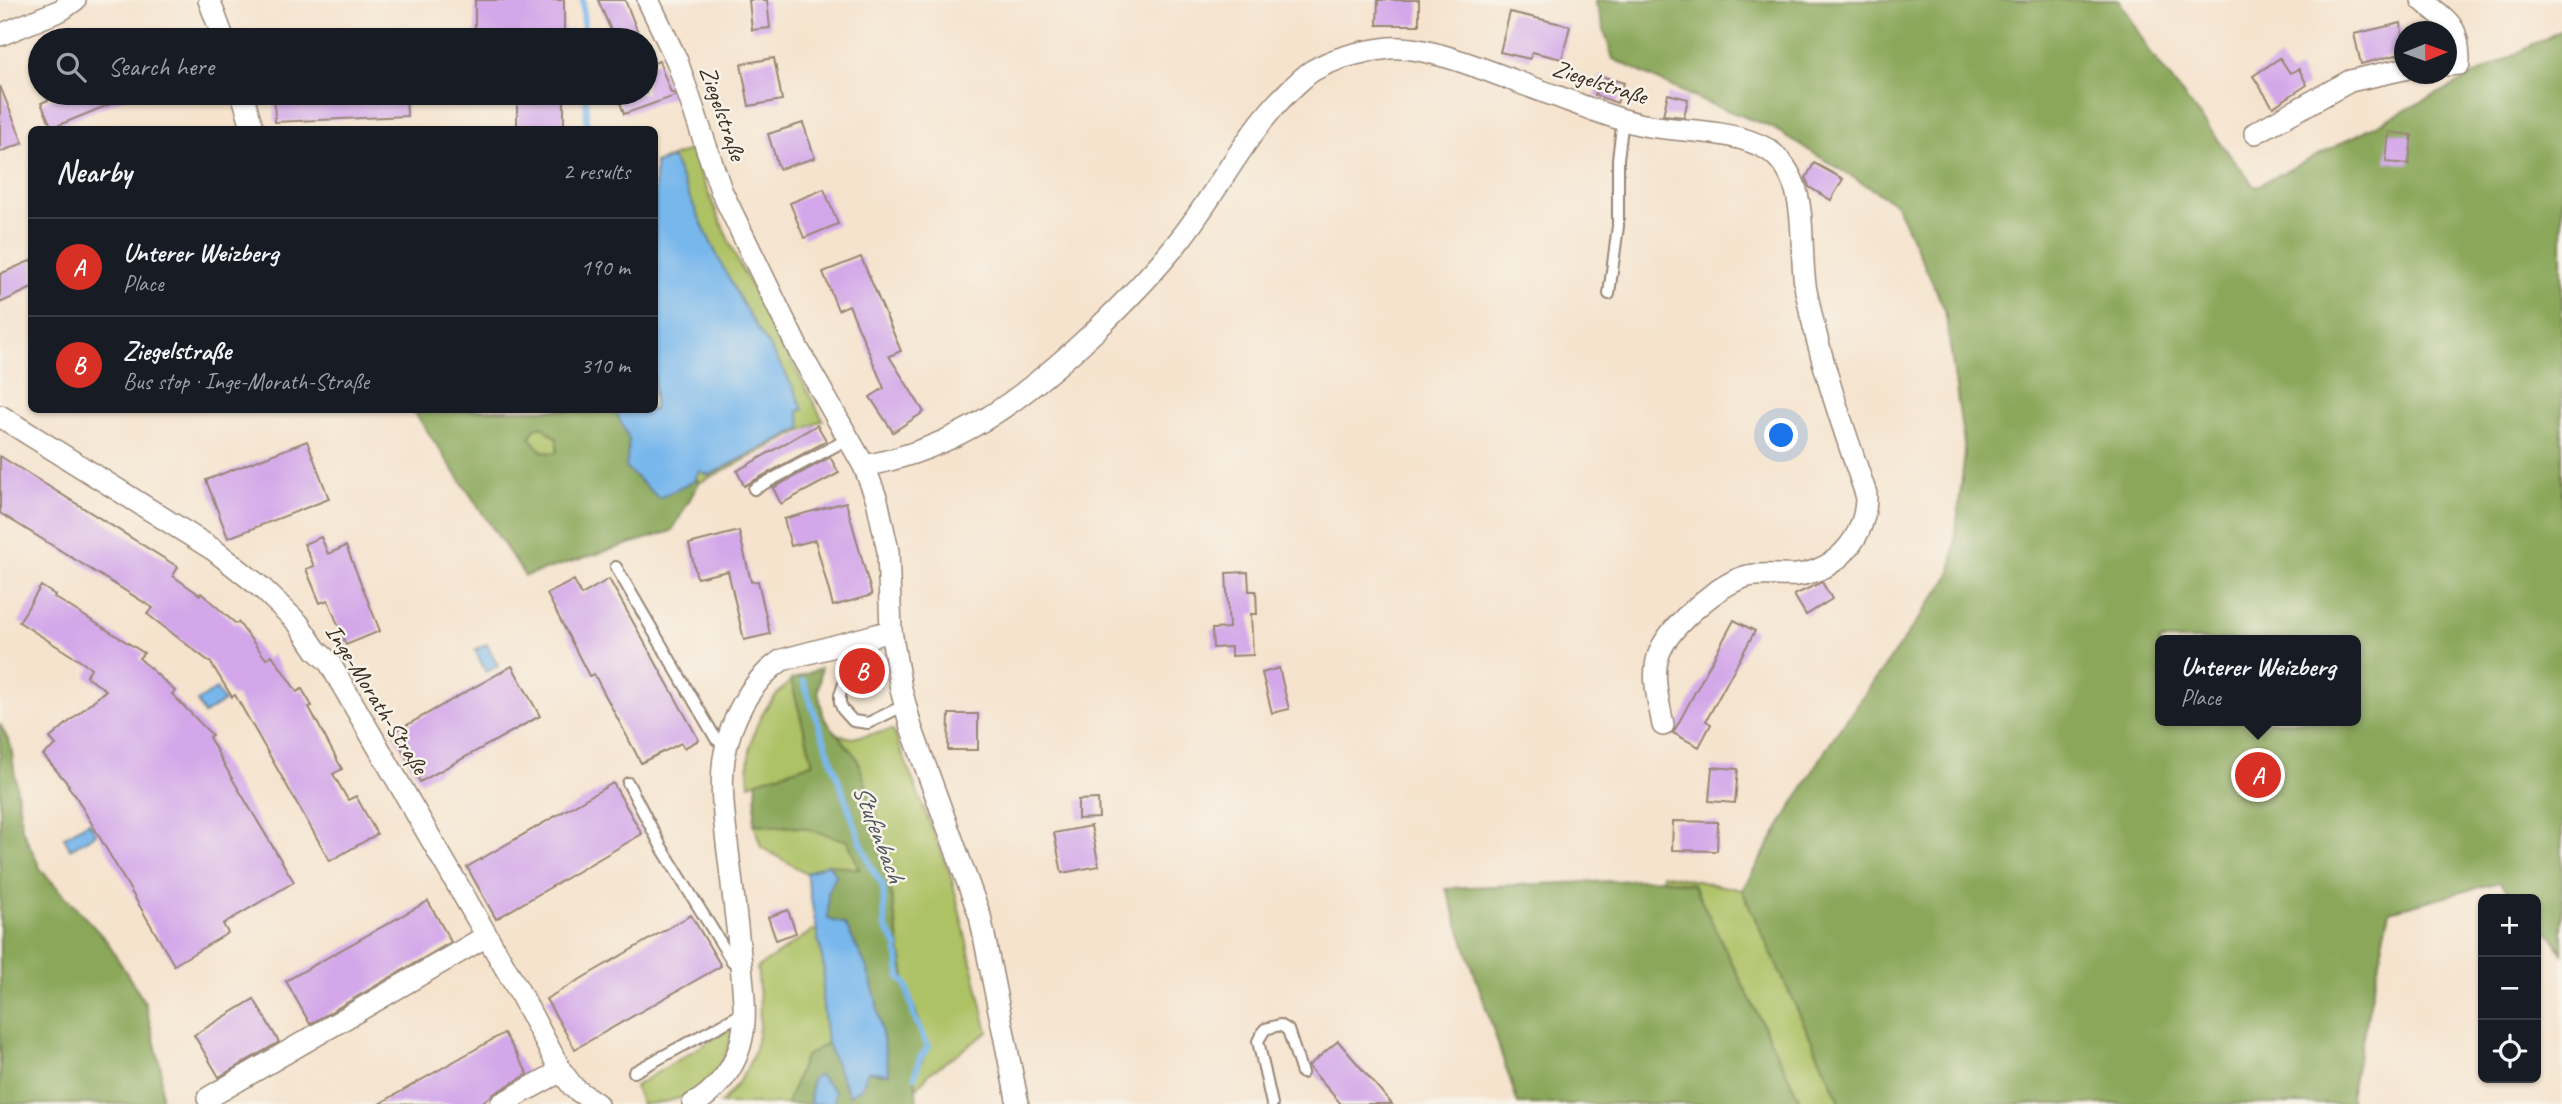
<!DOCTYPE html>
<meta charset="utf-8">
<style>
:root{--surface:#171b24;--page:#242831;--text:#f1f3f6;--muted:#9ea1a6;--line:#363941;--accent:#d93025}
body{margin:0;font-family:Caveat,sans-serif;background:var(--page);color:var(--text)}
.controls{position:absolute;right:21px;bottom:21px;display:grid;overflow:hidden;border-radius:10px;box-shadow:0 2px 5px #0004}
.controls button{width:63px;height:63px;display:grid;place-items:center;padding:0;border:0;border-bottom:2px solid var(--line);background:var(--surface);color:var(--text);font:35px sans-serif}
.compass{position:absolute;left:2394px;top:21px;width:63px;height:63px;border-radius:50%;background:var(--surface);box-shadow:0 2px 5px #0004;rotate:89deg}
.you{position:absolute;left:1782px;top:436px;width:24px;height:24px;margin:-18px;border:5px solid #fff;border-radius:50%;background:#1a73e8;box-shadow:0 0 0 10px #1a73e833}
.badge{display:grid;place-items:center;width:46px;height:46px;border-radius:50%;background:var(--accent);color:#fff;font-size:23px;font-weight:700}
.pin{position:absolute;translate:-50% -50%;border:4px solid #fff;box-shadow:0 2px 7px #0006}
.popup{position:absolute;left:2155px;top:635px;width:206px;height:91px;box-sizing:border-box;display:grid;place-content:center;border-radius:10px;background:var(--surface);filter:drop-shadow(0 2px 5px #0005);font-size:23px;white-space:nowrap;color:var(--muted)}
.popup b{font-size:26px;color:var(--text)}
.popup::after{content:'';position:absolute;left:50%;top:100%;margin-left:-14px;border:14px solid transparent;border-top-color:var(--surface)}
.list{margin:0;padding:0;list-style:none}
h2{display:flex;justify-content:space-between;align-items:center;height:91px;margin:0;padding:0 28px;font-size:30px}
h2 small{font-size:23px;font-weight:400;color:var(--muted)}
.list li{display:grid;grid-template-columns:46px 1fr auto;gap:21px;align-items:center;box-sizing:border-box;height:98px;padding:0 28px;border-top:2px solid var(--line)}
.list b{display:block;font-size:26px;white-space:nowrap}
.list p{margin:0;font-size:23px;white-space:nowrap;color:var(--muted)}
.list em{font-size:23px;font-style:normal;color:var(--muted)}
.icon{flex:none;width:38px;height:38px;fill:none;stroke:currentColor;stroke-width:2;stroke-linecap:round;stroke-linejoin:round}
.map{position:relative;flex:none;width:2562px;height:1104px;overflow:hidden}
.search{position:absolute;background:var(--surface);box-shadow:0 2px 5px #0004;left:28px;top:28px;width:630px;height:77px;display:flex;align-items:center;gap:18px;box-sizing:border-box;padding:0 24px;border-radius:38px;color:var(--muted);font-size:26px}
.panel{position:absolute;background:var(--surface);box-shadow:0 2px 5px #0004;left:28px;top:126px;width:630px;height:287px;border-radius:10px}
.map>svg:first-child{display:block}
.green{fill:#adc165;stroke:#747642;stroke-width:2}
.forest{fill:#8aa75a;stroke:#62683c;stroke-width:2;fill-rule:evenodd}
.water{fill:#78b7ec;stroke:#5a7085;stroke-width:2}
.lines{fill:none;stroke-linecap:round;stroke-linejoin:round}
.stream{stroke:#78b7ec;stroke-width:6}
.building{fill:#d3a7e9}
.service-casing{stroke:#988676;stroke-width:14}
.minor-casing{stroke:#988676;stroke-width:24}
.service{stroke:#fff;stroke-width:10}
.minor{stroke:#fff;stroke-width:21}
.labels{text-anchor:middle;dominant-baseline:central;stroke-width:5;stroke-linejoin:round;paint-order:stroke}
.street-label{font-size:24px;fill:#3b2a1e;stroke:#f7f3e8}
.water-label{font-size:26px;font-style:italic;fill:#4d545c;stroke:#f7f3e8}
</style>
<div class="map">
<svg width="2562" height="1104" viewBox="0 0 2562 1104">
<rect width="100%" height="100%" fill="#f7f3e8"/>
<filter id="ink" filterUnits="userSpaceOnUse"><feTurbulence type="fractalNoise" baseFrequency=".0143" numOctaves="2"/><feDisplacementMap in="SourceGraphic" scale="14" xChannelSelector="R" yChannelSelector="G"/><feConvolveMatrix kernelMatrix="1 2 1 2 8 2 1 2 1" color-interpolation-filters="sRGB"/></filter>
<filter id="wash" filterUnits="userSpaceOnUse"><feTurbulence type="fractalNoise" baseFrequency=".00686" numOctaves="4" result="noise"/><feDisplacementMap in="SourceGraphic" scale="28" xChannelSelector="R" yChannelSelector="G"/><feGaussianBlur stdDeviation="1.57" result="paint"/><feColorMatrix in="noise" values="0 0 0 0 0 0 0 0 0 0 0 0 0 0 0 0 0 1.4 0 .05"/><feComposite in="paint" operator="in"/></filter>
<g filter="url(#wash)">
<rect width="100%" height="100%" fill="#f5e3cd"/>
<g class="green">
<polygon points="690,150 737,260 823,420 699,483 654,410 655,163"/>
<path d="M542 426 557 439 558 452C542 455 538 449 529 437L535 428Z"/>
<path d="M791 680 813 764 749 784C746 761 751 730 765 710 771 699 782 690 791 680Z"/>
<polygon points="893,730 952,879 988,1032 930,1073 916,1089 915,1076 928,1047 906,984 880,825 835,734 852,738"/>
<polygon points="754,824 804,828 848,840 859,870 828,864 806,873 761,847"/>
<polygon points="1662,874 1742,890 1841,1104 1802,1104 1693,884 1662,879"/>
<path d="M812 931H818L824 968 822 996 827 1043 805 1057 787 1104H720C763 1060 763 1026 757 968Z"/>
<path d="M728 1030 734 1031C730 1041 728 1054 722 1063 704 1094 675 1104 641 1104L635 1086Z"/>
</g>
<g class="forest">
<path d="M1595 0H2119L2152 55 2255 187 2562 30V953L2554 939 2536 920V899H2516L2499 882 2390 911 2350 1096 2353 1104H1841L1742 890 1831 741 1951 574 1965 452 1945 310 1896 204 1771 127 1700 100 1613 59ZM2160 640H2356V721H2160Z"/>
<path d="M413 410H626L699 483 672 531 525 576ZM542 426 557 439V452C542 455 538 449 530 437L535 428Z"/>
<polygon points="821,668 818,691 824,718 857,758 880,825 906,984 928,1047 915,1076 917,1104 834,1104 835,1091 812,1079 810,1104 787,1104 805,1057 827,1043 849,1095 868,1071 880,1074 889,1073 876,999 867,968 828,919 828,891 836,875 828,864 859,869 848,841 804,828 754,824 757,781 813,763 791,680"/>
<polygon points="0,724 11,746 22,829 41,870 106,940 145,1003 161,1068 161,1104 0,1104"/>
<polygon points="1662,879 1693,884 1802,1104 1518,1104 1446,888"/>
</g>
<g class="water">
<path d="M672 158C695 209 717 259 745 308 765 342 789 373 803 410L798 411 802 428 709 475 699 471 694 481 659 498 626 468 629 439 615 410H654L655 164Z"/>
<polygon points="487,644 498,666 486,672 475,650"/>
<polygon points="216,689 224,701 204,714 197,701"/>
<polygon points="89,822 96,834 70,849 64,837"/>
<polygon points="828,864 836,875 828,891 828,919 845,924 867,968 876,999 889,1074 868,1071 862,1088 849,1095 827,1043 822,996 824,968 806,873"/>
<polygon points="819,1075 835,1091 834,1104 810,1104 812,1079"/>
</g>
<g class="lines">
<g class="stream">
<polyline points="583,0 584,40"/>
<polyline points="586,93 587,130"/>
<polyline points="803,681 859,837 871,867 883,886 885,926 897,946 900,977 906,984 914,1016 928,1047 920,1058 915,1076"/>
</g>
</g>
<g id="blocks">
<g class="building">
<rect x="475" y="0" width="89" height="40"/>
<polygon points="598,0 625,0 641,40 615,40"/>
<polygon points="749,0 767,0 770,28 752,30"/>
<polygon points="1378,0 1419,0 1419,25 1377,25"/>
<polygon points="1510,12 1570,26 1562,59 1532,52 1530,59 1500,52"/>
<polygon points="2401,23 2404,53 2361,64 2354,34"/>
<polygon points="774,58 782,100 749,106 741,64"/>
<polygon points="2280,58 2290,73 2299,69 2307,85 2273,107 2253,76"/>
<polygon points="659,61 671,93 674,93 675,96 624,114 617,93 646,93 646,66"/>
<polygon points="1601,76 1624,83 1617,103 1595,95"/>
<polygon points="0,86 23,143 0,152"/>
<polygon points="64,93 137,93 52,128 41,103"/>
<polygon points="274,93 406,93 407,116 275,122"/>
<rect x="517" y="93" width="47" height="37"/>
<polygon points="1668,94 1688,99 1684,117 1663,115"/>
<polygon points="803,123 815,158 779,169 768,134"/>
<polygon points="2389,132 2412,135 2409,164 2386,162"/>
<polygon points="1814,163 1843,179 1831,200 1809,187 1806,178"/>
<polygon points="824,189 838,224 804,238 790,203"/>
<polygon points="861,257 901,351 889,356 924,412 893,432 870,397 884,388 849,305 838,310 823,272"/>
<polygon points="32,260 32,288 0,303 0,274"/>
<polygon points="817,425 826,440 823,443 744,486 737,471"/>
<polygon points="307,441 329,499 228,538 206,480"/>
<polygon points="0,456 178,567 173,576 200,595 201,593 236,624 238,622 266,659 272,655 297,692 302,689 312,706 309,707 342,769 333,774 348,800 356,796 377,834 330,861 235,695 232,697 211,663 147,614 153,608 0,513"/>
<polygon points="830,457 839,473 781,504 773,488"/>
<polygon points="846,502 872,595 833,606 815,540 791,546 784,519"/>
<polygon points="739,531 751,582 758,581 770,634 744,640 728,571 697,578 689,544"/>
<polygon points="321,537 328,554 346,546 380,631 346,645 328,600 320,603 306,569 314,566 304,544"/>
<polygon points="1248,572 1249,591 1256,591 1257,614 1251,614 1253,655 1231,656 1231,647 1213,648 1212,629 1229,628 1226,573"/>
<polygon points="609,579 699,740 684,748 681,743 641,763 594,674 589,676 547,594 574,580 581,595"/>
<polygon points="1822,582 1832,599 1806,615 1794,595"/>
<polygon points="41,586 55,595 54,597 144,653 139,658 175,691 172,694 212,735 209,737 230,775 294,882 223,924 228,933 174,965 75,795 68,786 69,785 43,755 56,745 50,738 106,690 86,677 91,668 19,622"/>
<polygon points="1734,620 1755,631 1706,721 1711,724 1699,747 1673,733"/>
<polygon points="512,666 540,716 420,782 393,733"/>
<polygon points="1279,668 1289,709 1272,713 1262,673"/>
<polygon points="949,714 978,714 978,750 948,750"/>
<polygon points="1712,767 1738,769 1735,803 1709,801"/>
<polygon points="613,783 642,834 496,919 467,867"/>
<polygon points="1098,799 1099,818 1078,819 1078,800"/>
<polygon points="1673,821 1718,822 1717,851 1672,850"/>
<polygon points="1091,826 1099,866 1062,873 1054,833"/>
<polygon points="428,901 451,942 310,1024 286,981"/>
<polygon points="788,910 796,933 776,940 768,917"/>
<polygon points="691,915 721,966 575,1049 546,999"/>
<polygon points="254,999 279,1042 219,1077 194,1035"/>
<polygon points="504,1033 528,1074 495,1093 480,1104 379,1104"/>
<polygon points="1338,1041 1392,1104 1341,1104 1308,1066"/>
</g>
</g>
</g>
<g filter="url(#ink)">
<use href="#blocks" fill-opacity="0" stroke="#988676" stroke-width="2"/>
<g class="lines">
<g class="service-casing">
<g id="service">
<polyline points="1609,294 1618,226 1618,159 1623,119"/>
<polyline points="754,489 848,439"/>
<polyline points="616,567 716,739 727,747"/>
<polyline points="872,642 863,647 845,681 840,695 840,703 843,710 853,721 868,723 905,705"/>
<polyline points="628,783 662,848 732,961 739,966"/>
<polyline points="634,1072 745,1012"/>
<polyline points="1272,1104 1258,1041 1265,1029 1280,1025 1288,1030 1302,1073"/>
</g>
</g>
<g class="minor-casing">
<g id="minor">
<polyline points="209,0 224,40"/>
<polyline points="648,0 677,61 721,190 799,351 864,466 877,500 888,551 891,631 901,689 911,727 980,916 1018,1104"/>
<path d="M2422 0C2451 24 2459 25 2459 64L2446 65"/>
<polyline points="0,35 61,10 75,0"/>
<polyline points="242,93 253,130"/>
<polyline points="2255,133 2350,81 2404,69"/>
<polyline points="0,416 214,550 263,589 298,623 316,650 329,662 521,995 561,1071 574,1088 597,1104"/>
<path d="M864 466C960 448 1024 398 1093 333 1123 304 1152 275 1178 242 1217 194 1244 134 1290 90 1297 84 1304 76 1312 71 1334 58 1363 51 1389 48 1432 44 1513 82 1556 96 1583 106 1611 118 1639 124 1680 133 1730 128 1767 149 1781 158 1791 174 1796 190 1805 223 1800 258 1806 291 1820 361 1843 427 1866 494 1867 535 1839 570 1797 575 1781 576 1764 573 1748 576 1720 583 1672 624 1660 651 1650 675 1659 702 1663 725"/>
<polyline points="208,1098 485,937"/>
<polyline points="501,1104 561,1071"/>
<path d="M693 1104C704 1099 713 1090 721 1081 751 1046 745 1007 741 965 737 924 732 884 727 843 724 816 720 786 724 758 730 721 750 681 782 660L891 631"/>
</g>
</g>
<use href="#service" class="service"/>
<use href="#minor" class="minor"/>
</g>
</g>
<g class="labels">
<g class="street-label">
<text transform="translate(1600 82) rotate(18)">Ziegelstraße</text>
<text transform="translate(723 113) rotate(71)">Ziegelstraße</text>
<text transform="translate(377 699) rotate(58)">Inge-Morath-Straße</text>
</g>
<g class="water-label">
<text transform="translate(879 833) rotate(69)">Stufenbach</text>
</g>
</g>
</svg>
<div class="controls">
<button>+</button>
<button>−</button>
<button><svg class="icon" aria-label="locate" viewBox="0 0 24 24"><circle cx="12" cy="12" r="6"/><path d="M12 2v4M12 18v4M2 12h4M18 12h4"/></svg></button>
</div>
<svg class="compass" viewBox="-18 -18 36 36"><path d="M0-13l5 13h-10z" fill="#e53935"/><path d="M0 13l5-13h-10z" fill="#9ea1a6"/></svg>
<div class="you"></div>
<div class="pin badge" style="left:2258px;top:775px">A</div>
<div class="popup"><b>Unterer Weizberg</b>Place</div>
<div class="pin badge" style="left:862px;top:671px">B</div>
<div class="search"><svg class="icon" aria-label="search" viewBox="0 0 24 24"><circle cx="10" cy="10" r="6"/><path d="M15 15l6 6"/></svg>Search here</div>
<section class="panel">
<h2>Nearby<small>2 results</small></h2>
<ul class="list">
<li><span class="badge">A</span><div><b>Unterer Weizberg</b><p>Place</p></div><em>190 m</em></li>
<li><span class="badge">B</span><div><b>Ziegelstraße</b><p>Bus stop · Inge-Morath-Straße</p></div><em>310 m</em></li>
</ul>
</section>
</div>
